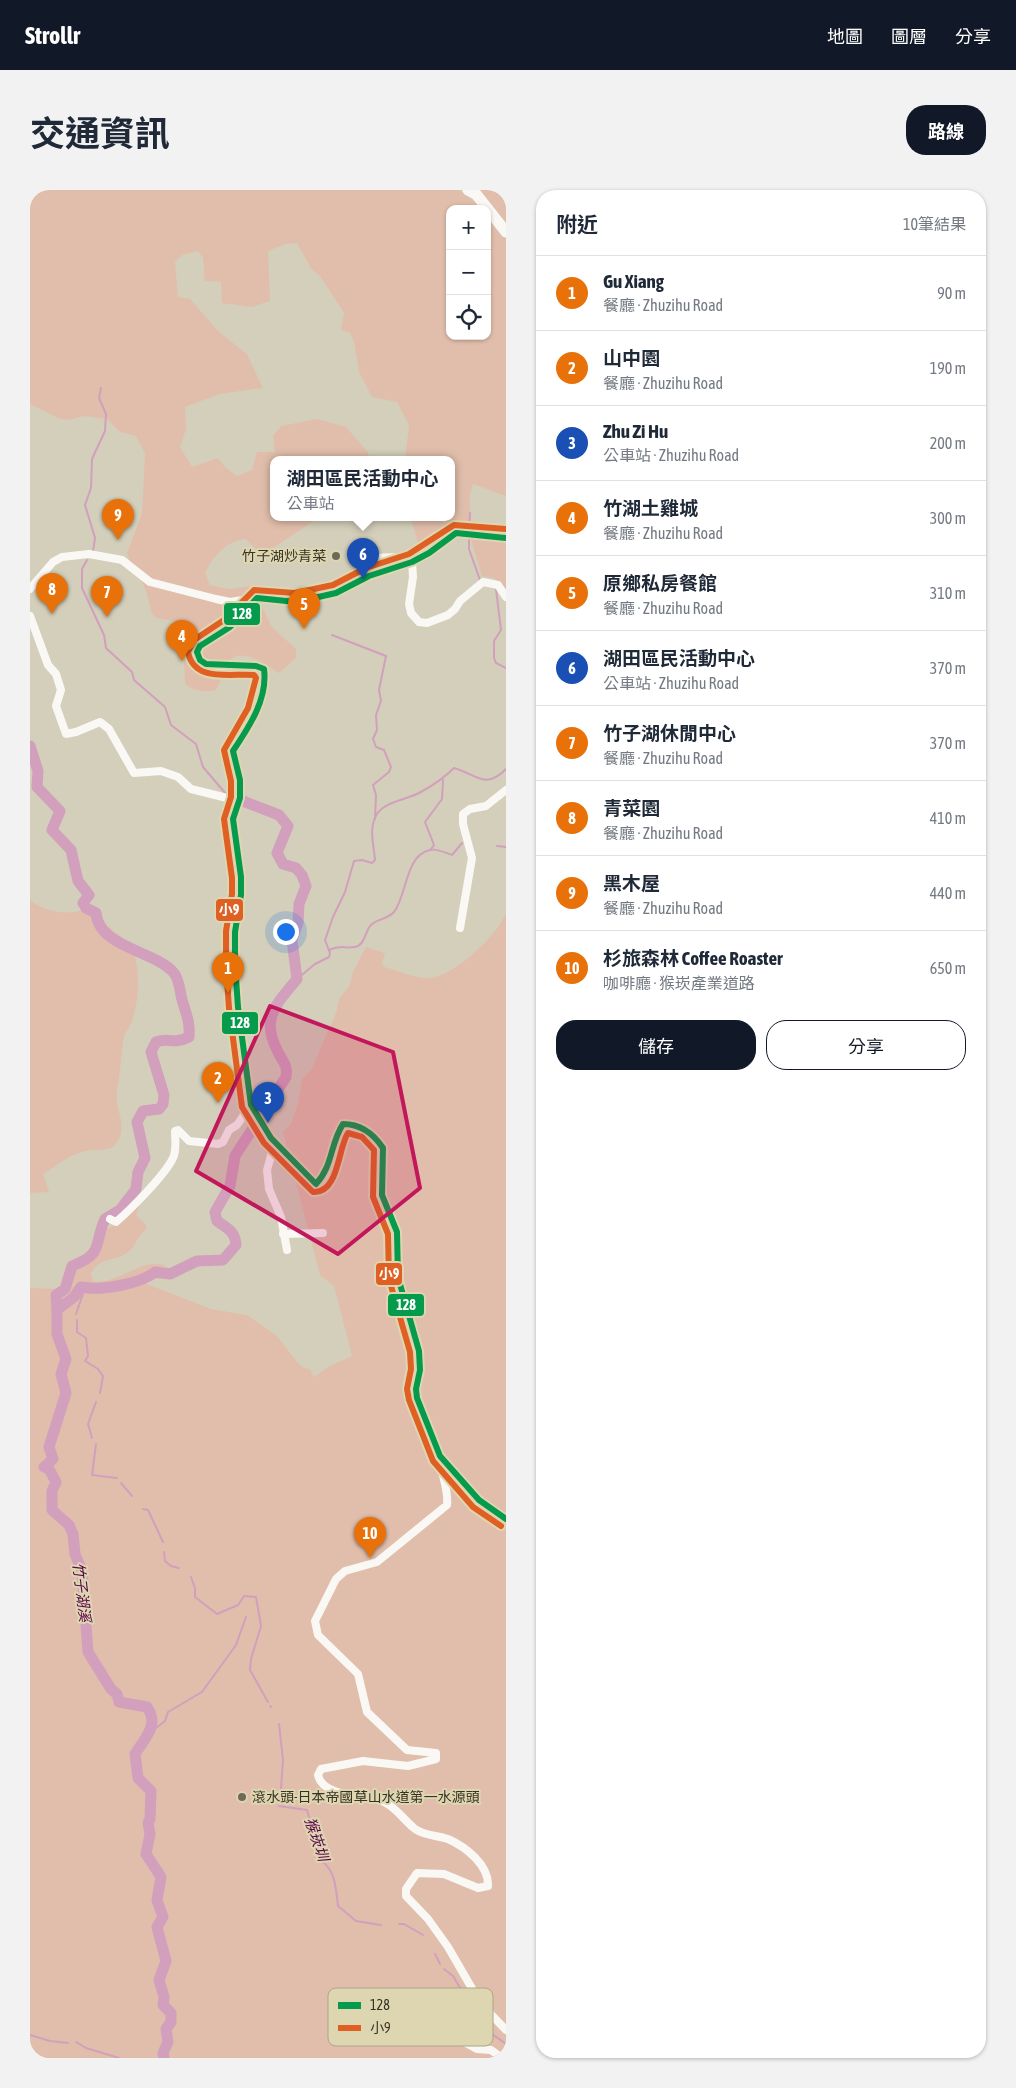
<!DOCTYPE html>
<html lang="zh-TW">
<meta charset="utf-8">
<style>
:root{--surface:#fff;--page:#f2f2f3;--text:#1f2937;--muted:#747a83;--line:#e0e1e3;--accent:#111827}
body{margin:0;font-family:"Asap Condensed","Noto Sans TC",sans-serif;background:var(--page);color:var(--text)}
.controls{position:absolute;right:15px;top:15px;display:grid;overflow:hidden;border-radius:10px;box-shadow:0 1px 4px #0004}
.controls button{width:45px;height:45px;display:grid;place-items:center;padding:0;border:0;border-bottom:1px solid var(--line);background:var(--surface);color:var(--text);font:25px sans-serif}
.you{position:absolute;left:255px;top:741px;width:18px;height:18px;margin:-12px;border:4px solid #fff;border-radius:50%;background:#1a73e8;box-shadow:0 0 0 8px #1a73e833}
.badge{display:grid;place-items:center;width:32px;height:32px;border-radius:50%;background:var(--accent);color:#fff;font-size:16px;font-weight:700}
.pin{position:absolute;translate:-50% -41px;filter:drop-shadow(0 1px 2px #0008)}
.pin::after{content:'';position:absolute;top:26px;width:18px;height:15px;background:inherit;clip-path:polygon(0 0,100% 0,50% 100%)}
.popup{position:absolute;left:240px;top:266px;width:185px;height:65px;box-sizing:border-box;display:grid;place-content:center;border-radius:10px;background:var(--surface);filter:drop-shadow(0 1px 4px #0005);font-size:16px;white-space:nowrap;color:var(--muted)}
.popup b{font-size:19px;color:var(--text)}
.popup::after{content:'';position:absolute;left:50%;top:100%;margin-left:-10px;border:10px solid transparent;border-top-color:var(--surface)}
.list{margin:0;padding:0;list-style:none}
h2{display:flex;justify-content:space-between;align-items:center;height:65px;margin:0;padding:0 20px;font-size:21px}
h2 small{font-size:16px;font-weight:400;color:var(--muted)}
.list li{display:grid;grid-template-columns:32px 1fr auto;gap:15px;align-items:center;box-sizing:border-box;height:75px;padding:0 20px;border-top:1px solid var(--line)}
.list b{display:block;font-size:19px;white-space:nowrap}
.list p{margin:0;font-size:16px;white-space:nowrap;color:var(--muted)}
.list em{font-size:16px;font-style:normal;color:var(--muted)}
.actions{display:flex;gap:10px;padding:15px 20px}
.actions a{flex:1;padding:11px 0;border:1px solid var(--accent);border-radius:20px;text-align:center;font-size:18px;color:var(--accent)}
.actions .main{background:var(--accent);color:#fff}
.icon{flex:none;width:28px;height:28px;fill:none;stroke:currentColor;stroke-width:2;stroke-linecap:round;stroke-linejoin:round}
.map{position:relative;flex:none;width:476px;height:1868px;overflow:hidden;border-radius:20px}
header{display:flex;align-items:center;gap:30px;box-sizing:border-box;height:70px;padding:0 25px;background:var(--accent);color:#fff}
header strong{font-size:24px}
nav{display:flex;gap:28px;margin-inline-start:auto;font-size:18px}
.intro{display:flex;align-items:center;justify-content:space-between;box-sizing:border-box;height:120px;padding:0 30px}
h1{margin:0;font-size:35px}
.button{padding:12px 22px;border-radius:20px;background:var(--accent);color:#fff;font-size:18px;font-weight:700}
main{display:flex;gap:30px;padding:0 30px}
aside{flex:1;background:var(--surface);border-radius:20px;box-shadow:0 1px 4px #0004}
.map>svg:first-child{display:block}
.green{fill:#e1beab}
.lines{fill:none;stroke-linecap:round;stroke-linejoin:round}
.stream{stroke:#d29fbd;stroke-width:2}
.river{stroke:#d29fbd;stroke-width:11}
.minor{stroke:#f9f8f5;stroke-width:8}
.secondary{stroke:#f9f8f5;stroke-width:11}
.bus-1-casing{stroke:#ded6b0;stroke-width:10}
.bus-2-casing{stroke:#ded6b0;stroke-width:10}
.bus-1{stroke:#059a4c;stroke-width:6}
.bus-2{stroke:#df6022;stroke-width:6}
.marked{fill:#c2185b;fill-opacity:0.2;stroke:#c2185b;stroke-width:4;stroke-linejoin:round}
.poi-dot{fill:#6d6a58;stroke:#ded6b0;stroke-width:2}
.labels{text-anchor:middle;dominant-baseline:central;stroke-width:4;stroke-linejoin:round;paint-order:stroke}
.poi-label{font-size:14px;fill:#363324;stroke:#ded6b0;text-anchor:end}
.water-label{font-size:15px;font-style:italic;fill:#5a034b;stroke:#ded6b0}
.key{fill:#ded6b0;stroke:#aca586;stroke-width:1}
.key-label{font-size:14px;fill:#363324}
.line-badge{stroke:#ded6b0;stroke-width:2}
.badge-label{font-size:14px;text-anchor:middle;font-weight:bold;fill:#fff}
</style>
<header>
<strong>Strollr</strong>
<nav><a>地圖</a><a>圖層</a><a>分享</a></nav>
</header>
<div class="intro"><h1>交通資訊</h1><a class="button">路線</a></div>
<main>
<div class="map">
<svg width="476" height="1868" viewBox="0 0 476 1868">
<rect width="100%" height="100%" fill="#d4cfba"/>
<g class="green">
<path d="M0 0H429L455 19H420V146H457V21L476 43V306L443 294 440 304V331L392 356 388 353 381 328H422V270H375L379 235 367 212 342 207 329 182 324 152 320 143 311 140 314 123 290 86 282 80 267 53 256 54 238 61 240 111 222 117 192 113 191 92 175 91 173 68 168 61 152 65 145 72 148 107 160 109 189 142 217 164 233 198 190 204 155 217 156 239 150 257 162 277 188 268 196 278 207 286 222 280 227 262H245L243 246 251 236 287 229 316 237 337 261 341 270H244V328H288L237 362 231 364 216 349C195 352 184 365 175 383L180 395 199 399 229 395 240 403 235 406 231 415 242 437 266 459V468L249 483C237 476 212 456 199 471 193 478 191 492 186 500 178 503 160 501 155 493L153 436 149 432 126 428 122 424 116 401 111 389 103 382 97 363 112 323 115 264 106 246 90 242 77 229 54 226 39 230 30 229 0 214Z"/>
<polygon points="437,0 476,0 476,34"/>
<polygon points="476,343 476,399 464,388 452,386 441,350 442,347 466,350"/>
<path d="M0 710C11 719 28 724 43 722 46 722 50 720 54 721 60 722 95 748 99 754 112 771 109 812 102 831 99 839 94 843 93 852 91 868 90 884 87 901 84 919 100 938 85 955 78 963 65 958 56 961 40 964 26 976 13 984L19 1002 0 1003Z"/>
<path d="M476 723V1868H0V1098L34 1099C41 1072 35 1075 62 1062L69 1042C101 1033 90 1010 109 1001L113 1006 106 1025 116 1035 117 1039C106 1045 107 1057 97 1063 85 1071 68 1068 61 1084L63 1091C90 1097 124 1054 145 1085L144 1088 118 1089 117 1094 181 1119 217 1125 246 1145 268 1173 274 1178 280 1179 284 1187 298 1177 322 1166 304 1096 290 1085 253 942 261 934 268 914 272 889 281 880 306 823 310 807 319 797 323 782 336 757 355 763 352 773 354 777C367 780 381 787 395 788 420 791 467 746 476 723Z"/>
</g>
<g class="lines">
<g class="stream">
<polyline points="439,340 440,323"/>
<polyline points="439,350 439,359 450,390"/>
<polyline points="63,361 65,348 55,315 61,298 62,269 75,241 76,224 69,208 71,198"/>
<polyline points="57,370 52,379 52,398 74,445 76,458 102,482 104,490 135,517 141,535 166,554 173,577 196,604"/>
<polyline points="466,399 471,440 464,451 464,468 466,473 476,478"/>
<polyline points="302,445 356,466 349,500 351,511 346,525 347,540 343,549 346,557 354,560 361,577 359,582 343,595 346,605 345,629"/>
<polyline points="467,656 476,657"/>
<polyline points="401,659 404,655 395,632 412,609 413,590"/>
<path d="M299 760C312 754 314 759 325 757 335 755 335 741 341 735 347 729 358 729 364 722 377 706 375 665 400 660 406 658 416 663 422 665L432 653"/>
<path d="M267 789 285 774 299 767 300 763 295 750 303 727 315 702 324 671 332 670 342 673 345 670C344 655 338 638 347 624 354 612 378 609 389 603 402 596 413 589 424 578 448 585 455 600 476 579"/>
<polyline points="46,1124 55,1098"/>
<polyline points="47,1130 47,1142 56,1148 58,1166 55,1171 68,1179 73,1186 70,1203"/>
<polyline points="62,1248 58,1234 66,1212"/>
<polyline points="66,1254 62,1285 87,1288"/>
<polyline points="91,1293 102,1306"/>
<polyline points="113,1319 118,1320 133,1352"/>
<polyline points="134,1362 135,1371 141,1376 149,1378"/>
<polyline points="161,1387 165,1398 165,1407 187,1424 208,1415 214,1406 226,1407 231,1436 221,1469 220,1480 238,1512"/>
<polyline points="240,1516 241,1517"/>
<polyline points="249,1534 253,1570 250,1612"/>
<polyline points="122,1541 135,1531 138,1522 172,1502 206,1455 216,1427"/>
<path d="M249 1616 277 1620 292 1671C306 1682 306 1700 308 1716L326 1731 351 1735"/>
<polyline points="369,1734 374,1734 393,1745"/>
<polyline points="405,1764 410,1774"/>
<polyline points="414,1779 423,1786 442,1818 449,1823 458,1841 476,1854"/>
<polyline points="0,1845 20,1851 38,1853"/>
<polyline points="46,1852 56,1858 89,1868"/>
</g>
<g class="river">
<path d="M0 556 8 581 7 597 30 621 22 640 41 660 48 691 59 705 53 713 56 718 66 723C69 758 124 760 144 783 150 790 150 805 153 813 157 826 160 833 159 847 143 855 139 847 126 852L121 862 134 905 133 914 129 919 113 921 107 932 115 968 108 982 106 999 90 1020 75 1029C63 1055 75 1063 42 1076L35 1099 26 1105 27 1120"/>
<path d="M134 1868 133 1863 138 1852 136 1839 141 1832V1823L133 1815 134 1807 129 1790 136 1771 127 1737 133 1727 127 1710 131 1687 116 1664 120 1644 118 1633 120 1629 121 1601 108 1588 105 1564C114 1549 130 1535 117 1517L89 1512 87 1504 81 1499 58 1462 52 1381 45 1364 43 1344 39 1335 22 1320V1301L26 1292 19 1279 14 1277 23 1269 19 1257 36 1203 31 1184 36 1169 27 1144V1120L44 1107 51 1097C71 1101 110 1094 125 1082L140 1084 167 1071 193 1070 206 1055C205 1041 198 1039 187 1031L185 1022 200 996 205 966 256 887C258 875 253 872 248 862 230 828 246 815 267 789L262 750 268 733 269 714 276 696 272 685 266 678 253 674 247 663 258 636 249 625 213 611"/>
</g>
<g class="minor">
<polyline points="342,368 370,367 382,372"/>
<polyline points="382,372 383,387 379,414 381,423 389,432 397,433 418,425 425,419 430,411 453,392 468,395 476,407"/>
<polyline points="0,399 23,372 32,367 59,364 92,370 120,392 186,409 200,412 227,408 266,412 306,403 339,386 382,372 399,363 426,343 476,348"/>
<path d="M227 408 200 437 170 456 167 462C170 488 216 468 234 479 241 502 216 542 203 561L210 590V608L203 629 211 687V705L205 742V774L208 817 221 915 241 948 286 994C310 973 295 957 313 934 330 932 345 944 353 958L352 1005 367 1042 368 1087 389 1161 390 1180 386 1199 387 1208 410 1266 449 1310 476 1329"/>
<polyline points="0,426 18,475 26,484 31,500 26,516 36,544 46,542 70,532 79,539 104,583 131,581 148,587 161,599 209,611"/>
<polyline points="430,738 442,668 433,634 433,624 440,619 456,616 476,600"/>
<polyline points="241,948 241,966 237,980 239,999 251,1027 257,1060"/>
<path d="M80 1029 86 1032C100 1020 135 985 143 968 147 960 145 950 145 941L148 940 159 951 188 954 193 952 199 940 207 935 221 915"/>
<polyline points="253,1044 293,1043"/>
<path d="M410 1266C410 1283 419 1298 417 1315L347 1372 315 1381 306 1389 285 1431 288 1445 328 1484 337 1522 377 1560 406 1563V1569L378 1576 333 1571 291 1579 288 1585C293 1609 340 1604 356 1613 367 1619 375 1631 385 1639 395 1646 406 1645 418 1649 436 1657 459 1675 458 1696L448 1698 414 1684 387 1683 376 1699V1706L398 1729 418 1757 451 1814 476 1840"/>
<polyline points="413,1847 423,1846 447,1859 461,1860 472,1868"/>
</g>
<polyline class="secondary" points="438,0 446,4 476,42"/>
<g class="bus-1-casing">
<path id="bus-1" d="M476 348 426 343 399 363 382 372 339 386 306 403 266 412 227 408 200 437 170 456 167 462 170 470 176 474 226 476 234 479C238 509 219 537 203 561L210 590V608L203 629 211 687V705L205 742V774L208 817 221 915 241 948 286 994C303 976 300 954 313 934 331 934 343 943 353 958L352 1005 367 1042 368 1087 389 1161 390 1180 386 1199 387 1208 410 1266 449 1310 476 1329"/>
</g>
<g class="bus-2-casing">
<path id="bus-2" d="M471 1336 443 1317 403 1271 379 1210 377 1199 381 1179 380 1162 359 1089 358 1044 343 1007 344 960 332 947 318 943C308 957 309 1004 283 1002L234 953 212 917 199 818 196 775V741L202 704V688L194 629 201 607V591L194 560 218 518 226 488 224 485C201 483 164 493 158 462L164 450 194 430 224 400 265 403 303 395 336 378 379 364 424 335 476 339"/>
</g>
<use href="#bus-1" class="bus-1"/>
<use href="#bus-2" class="bus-2"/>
</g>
<path class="marked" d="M240 816 363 862 390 998 308 1064 166 981Z"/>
<g class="poi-dot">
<circle cx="306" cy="366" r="5"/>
<circle cx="212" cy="1607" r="5"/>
</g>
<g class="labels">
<g class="poi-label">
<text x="296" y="366">竹子湖炒青菜</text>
<text x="222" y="1607" text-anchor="start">滾水頭-日本帝國草山水道第一水源頭</text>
</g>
<g class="water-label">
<text transform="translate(52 1402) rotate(83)">竹子湖溪</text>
<text transform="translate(287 1649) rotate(71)">猴崁圳</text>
</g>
</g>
<rect x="298" y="1798" width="165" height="58" rx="8" class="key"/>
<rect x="308" y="1812" width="23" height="7" fill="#059a4c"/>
<rect x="308" y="1835" width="23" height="6" fill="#df6022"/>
<g class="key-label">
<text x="340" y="1820">128</text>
<text x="340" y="1843">小9</text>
</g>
<g class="line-badge">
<rect x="193" y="412" width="38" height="24" rx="5" fill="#059a4c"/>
<rect x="185" y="708" width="29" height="24" rx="5" fill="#df6022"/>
<rect x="191" y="821" width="38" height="24" rx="5" fill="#059a4c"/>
<rect x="345" y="1072" width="28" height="24" rx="5" fill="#df6022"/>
<rect x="357" y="1103" width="38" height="24" rx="5" fill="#059a4c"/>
</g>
<g class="badge-label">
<text x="212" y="429">128</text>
<text x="199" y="725">小9</text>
<text x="210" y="838">128</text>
<text x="359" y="1089">小9</text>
<text x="376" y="1120">128</text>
</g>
</svg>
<div class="controls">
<button>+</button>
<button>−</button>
<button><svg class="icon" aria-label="locate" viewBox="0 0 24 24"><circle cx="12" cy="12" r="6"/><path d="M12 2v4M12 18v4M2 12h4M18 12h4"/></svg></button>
</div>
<div class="you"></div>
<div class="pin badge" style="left:198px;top:803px;background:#e8710a">1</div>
<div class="pin badge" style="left:188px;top:913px;background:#e8710a">2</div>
<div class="pin badge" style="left:238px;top:933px;background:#1a4fb4">3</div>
<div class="pin badge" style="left:152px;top:471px;background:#e8710a">4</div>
<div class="pin badge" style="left:274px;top:439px;background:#e8710a">5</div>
<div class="pin badge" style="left:333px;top:389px;background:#1a4fb4">6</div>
<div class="popup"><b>湖田區民活動中心</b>公車站</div>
<div class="pin badge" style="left:77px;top:427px;background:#e8710a">7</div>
<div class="pin badge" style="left:22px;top:424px;background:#e8710a">8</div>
<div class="pin badge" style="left:88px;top:350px;background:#e8710a">9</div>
<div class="pin badge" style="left:340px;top:1368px;background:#e8710a">10</div>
</div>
<aside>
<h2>附近<small>10筆結果</small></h2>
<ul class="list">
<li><span class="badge" style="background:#e8710a">1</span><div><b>Gu Xiang</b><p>餐廳 · Zhuzihu Road</p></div><em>90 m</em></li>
<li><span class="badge" style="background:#e8710a">2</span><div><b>山中園</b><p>餐廳 · Zhuzihu Road</p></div><em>190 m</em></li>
<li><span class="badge" style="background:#1a4fb4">3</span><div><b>Zhu Zi Hu</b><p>公車站 · Zhuzihu Road</p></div><em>200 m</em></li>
<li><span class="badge" style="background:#e8710a">4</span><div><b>竹湖土雞城</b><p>餐廳 · Zhuzihu Road</p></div><em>300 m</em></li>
<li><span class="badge" style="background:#e8710a">5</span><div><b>原鄉私房餐館</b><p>餐廳 · Zhuzihu Road</p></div><em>310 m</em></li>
<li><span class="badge" style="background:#1a4fb4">6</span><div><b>湖田區民活動中心</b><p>公車站 · Zhuzihu Road</p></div><em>370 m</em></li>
<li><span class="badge" style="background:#e8710a">7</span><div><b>竹子湖休閒中心</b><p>餐廳 · Zhuzihu Road</p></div><em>370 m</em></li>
<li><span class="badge" style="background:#e8710a">8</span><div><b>青菜園</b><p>餐廳 · Zhuzihu Road</p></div><em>410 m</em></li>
<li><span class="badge" style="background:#e8710a">9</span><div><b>黑木屋</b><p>餐廳 · Zhuzihu Road</p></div><em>440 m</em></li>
<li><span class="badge" style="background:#e8710a">10</span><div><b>杉旅森林 Coffee Roaster</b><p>咖啡廳 · 猴崁產業道路</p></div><em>650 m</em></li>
</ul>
<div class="actions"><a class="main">儲存</a><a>分享</a></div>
</aside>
</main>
